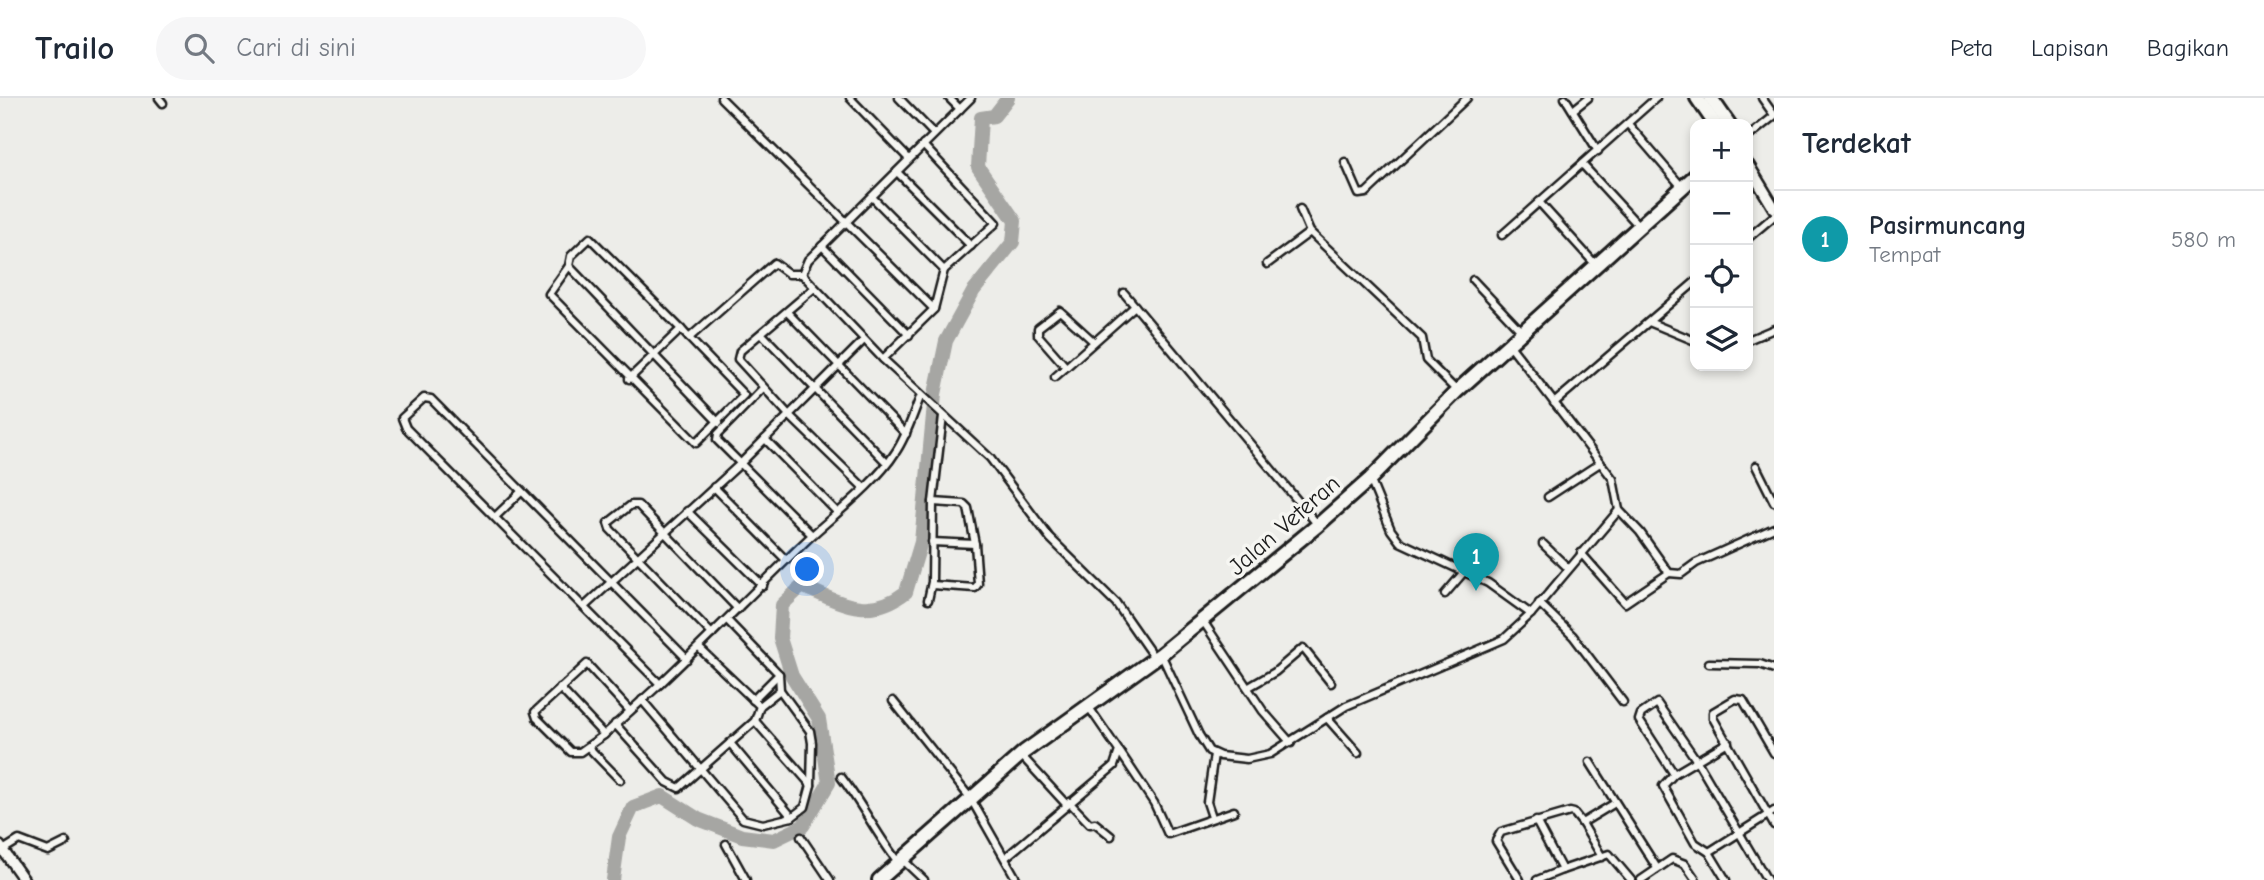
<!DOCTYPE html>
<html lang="id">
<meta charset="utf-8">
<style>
:root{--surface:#fff;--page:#f6f6f7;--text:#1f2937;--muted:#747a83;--line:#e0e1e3;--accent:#0f766e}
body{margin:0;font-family:"Comic Neue",sans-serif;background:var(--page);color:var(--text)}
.controls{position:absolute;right:21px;top:21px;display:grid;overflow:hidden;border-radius:14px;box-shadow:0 4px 10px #0003}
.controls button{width:63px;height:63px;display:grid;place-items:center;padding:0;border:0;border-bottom:2px solid var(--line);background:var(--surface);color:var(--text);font:35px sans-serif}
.you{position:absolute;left:808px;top:472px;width:24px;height:24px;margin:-18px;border:5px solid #fff;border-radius:50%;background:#1a73e8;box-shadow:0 0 0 10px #1a73e833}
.badge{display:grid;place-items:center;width:46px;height:46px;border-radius:50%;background:var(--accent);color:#fff;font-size:23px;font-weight:700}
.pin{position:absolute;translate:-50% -58px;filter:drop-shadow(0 2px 4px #0008)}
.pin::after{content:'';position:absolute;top:37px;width:24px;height:21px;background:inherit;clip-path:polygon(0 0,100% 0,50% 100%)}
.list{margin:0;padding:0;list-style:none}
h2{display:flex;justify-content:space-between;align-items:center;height:91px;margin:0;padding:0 28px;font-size:30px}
h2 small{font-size:23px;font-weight:400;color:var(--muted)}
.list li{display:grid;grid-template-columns:46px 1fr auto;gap:21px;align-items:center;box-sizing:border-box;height:98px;padding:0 28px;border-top:2px solid var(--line)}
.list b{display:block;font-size:26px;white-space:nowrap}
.list p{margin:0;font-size:23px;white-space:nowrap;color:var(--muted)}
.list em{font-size:23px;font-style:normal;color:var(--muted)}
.icon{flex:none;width:38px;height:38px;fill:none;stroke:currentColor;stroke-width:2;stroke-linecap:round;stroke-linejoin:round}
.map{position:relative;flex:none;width:1774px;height:782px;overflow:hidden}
header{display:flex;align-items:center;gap:42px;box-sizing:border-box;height:98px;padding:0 35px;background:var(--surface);border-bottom:2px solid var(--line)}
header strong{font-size:33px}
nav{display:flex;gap:38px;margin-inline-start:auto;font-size:24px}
.search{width:490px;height:63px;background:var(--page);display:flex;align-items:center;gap:18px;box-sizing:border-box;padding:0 24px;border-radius:38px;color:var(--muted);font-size:26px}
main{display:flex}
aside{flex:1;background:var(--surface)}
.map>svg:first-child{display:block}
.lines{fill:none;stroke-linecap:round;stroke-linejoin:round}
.river{stroke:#a6a6a3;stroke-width:14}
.street-casing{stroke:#1c1c1c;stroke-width:11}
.secondary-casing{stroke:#1c1c1c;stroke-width:14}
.primary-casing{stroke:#1c1c1c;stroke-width:15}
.highway-casing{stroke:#1c1c1c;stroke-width:18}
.street{stroke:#f6f6f2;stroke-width:6}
.secondary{stroke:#f6f6f2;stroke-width:9}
.primary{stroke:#f6f6f2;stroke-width:10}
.highway{stroke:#f6f6f2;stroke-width:12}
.labels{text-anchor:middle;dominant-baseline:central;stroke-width:7;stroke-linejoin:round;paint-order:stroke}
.street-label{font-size:24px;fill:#1c1c1c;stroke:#f6f6f2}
</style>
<header>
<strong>Trailo</strong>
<div class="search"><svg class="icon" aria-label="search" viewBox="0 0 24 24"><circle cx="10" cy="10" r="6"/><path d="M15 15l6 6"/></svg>Cari di sini</div>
<nav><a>Peta</a><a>Lapisan</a><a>Bagikan</a></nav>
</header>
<main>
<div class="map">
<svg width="1774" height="782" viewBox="0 0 1774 782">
<rect width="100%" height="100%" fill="#edede9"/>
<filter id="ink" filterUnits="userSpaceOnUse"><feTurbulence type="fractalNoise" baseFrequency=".0143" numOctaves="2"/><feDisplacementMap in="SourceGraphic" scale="14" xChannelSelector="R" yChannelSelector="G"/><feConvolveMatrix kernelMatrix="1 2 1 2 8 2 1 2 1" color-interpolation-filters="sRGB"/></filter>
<g filter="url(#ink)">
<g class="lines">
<path class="river" d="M613 782 619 739 633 709 662 698 698 721 742 738 774 742 803 728 829 685 819 621 792 578 780 540 782 507 802 488C841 505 869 523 906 494L921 444 935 296 946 243 974 192 1013 144 1015 123 978 69 981 20 994 18 1008 0"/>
<g class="street-casing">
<g id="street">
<polyline points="159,0 163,5"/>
<polyline points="721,0 934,211"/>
<polyline points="850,0 908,60"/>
<polyline points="899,0 934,36"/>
<polyline points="949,0 960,11"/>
<polyline points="971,0 808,162 802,176 883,261 990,360 1050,440 1116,505 1155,561"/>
<polyline points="1565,0 1598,53"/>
<polyline points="1762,0 1774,17"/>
<polyline points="1573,12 1588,0"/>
<polyline points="1628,26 1682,89"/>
<polyline points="1748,39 1774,18"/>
<polyline points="1345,64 1359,96 1366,95 1467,0"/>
<polyline points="1582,66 1639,128"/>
<polyline points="897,74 971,148"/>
<polyline points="872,99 944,172"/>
<polyline points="1539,104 1596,167"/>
<polyline points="1300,111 1310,134 1422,240 1426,262 1457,293"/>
<polyline points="1502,137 1656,0"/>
<polyline points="1748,140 1774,118"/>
<polyline points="822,148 909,237"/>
<polyline points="1267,166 1310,134"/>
<polyline points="569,168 719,325"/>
<polyline points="1473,182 1522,234"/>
<polyline points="813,191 740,253 738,261 789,317 863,389"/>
<polyline points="1135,208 1318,427"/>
<polyline points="787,214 906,336"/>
<polyline points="1649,224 1695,243"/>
<polyline points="681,231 590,140 571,158 569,168 549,196 696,345 744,297 689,240"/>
<polyline points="762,236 887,365"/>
<polyline points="1748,242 1774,231"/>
<polyline points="1509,246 1613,381 1619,412 1640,434 1669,475 1681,476 1696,465 1774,430"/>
<polyline points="883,261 934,211 944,172 996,125 923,47"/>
<polyline points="1066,269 1038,237 1038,230 1060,213 1093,243"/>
<polyline points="1055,279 1135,208 1124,195"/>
<polyline points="629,281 681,231 689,240 774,165 789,176 802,176"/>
<polyline points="763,290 718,336 717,342 812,437"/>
<polyline points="1554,305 1695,184"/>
<polyline points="765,341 837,414"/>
<polyline points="1756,368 1774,404"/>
<polyline points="1370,381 1391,432 1400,444 1488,485 1531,516"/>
<polyline points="714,389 786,462"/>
<polyline points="1548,399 1600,365"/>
<polyline points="687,413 763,488"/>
<polyline points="495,419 521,394"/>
<polyline points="932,444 975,446"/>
<polyline points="1543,446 1568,470"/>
<polyline points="1581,455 1625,505 1669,475"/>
<polyline points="932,487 975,490 978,486 975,446 968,410 964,406 933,404"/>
<polyline points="1445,496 1464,474"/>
<polyline points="928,502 932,484 933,404 943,318"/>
<polyline points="1539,505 1573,538 1623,604"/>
<polyline points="584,509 740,366 864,242"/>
<polyline points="727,522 779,576 780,592 810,633 812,645 811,687 805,709 792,719 730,645"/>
<polyline points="1203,523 1263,613 1291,645"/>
<polyline points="712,536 610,431 608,425 631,407 638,407 738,511"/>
<polyline points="1161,556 1199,637 1209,653 1220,658 1247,661 1270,656 1346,608 1504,541 1531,516 1619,412"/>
<path d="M687 561 431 301 424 300 402 320 406 330 660 586C710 539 758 489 808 441 834 417 877 384 895 355 907 338 913 316 921 297"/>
<polyline points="1709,565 1760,566 1774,571"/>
<polyline points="1249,589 1275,574 1303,550 1331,585"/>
<polyline points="560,590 604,637 660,586"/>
<polyline points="642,602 743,721 763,726 792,719"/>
<polyline points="753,602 779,576"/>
<polyline points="893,603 971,701 1017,782"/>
<polyline points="760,608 780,592"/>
<polyline points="1327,620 1358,655"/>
<polyline points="755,623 811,687"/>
<polyline points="615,626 667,684 679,690 755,623 760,608 699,550"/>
<polyline points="604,637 580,654 571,654 537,620 535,614 587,566 630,613"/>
<polyline points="588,649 620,682"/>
<polyline points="1120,654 1154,705 1168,736 1234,713"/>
<polyline points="1774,655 1743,602 1735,601 1713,614 1713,620 1774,727"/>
<polyline points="1021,657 1066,706"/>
<polyline points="1590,664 1657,770"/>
<polyline points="1674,676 1639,622 1641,616 1657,605 1697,663 1767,782"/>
<path d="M841 679C862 706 877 737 898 764"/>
<polyline points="1069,704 1090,726 1095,725 1111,738"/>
<polyline points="1212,719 1207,704 1214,656"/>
<polyline points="1536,723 1562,772 1537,782"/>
<polyline points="1582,725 1602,759"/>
<polyline points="801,739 830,782"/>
<polyline points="726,746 746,782"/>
<polyline points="3,752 19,742 48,753 66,744"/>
<polyline points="1709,754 1774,713"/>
<polyline points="1005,760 1114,668 1119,653 1088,608"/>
<polyline points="903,762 924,782"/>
<polyline points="1562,772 1609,756 1631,782"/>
<polyline points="1520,782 1496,743 1501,734 1570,714 1574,715 1582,725 1615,705"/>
<polyline points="1641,782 1672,761 1685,766 1696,782"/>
<polyline points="1726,782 1709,754 1695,745 1663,688 1674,676 1728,644"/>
</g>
</g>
<g class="secondary-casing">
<polyline id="secondary" points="0,748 24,782"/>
</g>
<g class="primary-casing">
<polyline id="primary" points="1748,67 1774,110"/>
</g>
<g class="highway-casing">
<g id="highway">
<polyline points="1697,0 1715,26"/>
<polyline points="1711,0 1729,26"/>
<polyline points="879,782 1024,654 1161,556 1318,427 1370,381 1457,293 1695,78"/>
</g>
</g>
<use href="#street" class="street"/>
<use href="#secondary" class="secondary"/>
<use href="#primary" class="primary"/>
<use href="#highway" class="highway"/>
</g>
</g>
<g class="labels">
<g class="street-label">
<text transform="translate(1284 427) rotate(-41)">Jalan Veteran</text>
</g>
</g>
</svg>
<div class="controls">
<button>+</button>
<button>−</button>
<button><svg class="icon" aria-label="locate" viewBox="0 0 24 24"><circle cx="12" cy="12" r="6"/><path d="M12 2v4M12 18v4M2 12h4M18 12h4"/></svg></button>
<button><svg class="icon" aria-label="layers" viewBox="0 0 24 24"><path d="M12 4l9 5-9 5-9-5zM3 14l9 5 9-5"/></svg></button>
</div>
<div class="you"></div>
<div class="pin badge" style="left:1476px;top:493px;background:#0f9aa8">1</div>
</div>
<aside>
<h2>Terdekat<small></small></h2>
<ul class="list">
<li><span class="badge" style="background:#0f9aa8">1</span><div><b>Pasirmuncang</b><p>Tempat</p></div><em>580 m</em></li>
</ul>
</aside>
</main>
